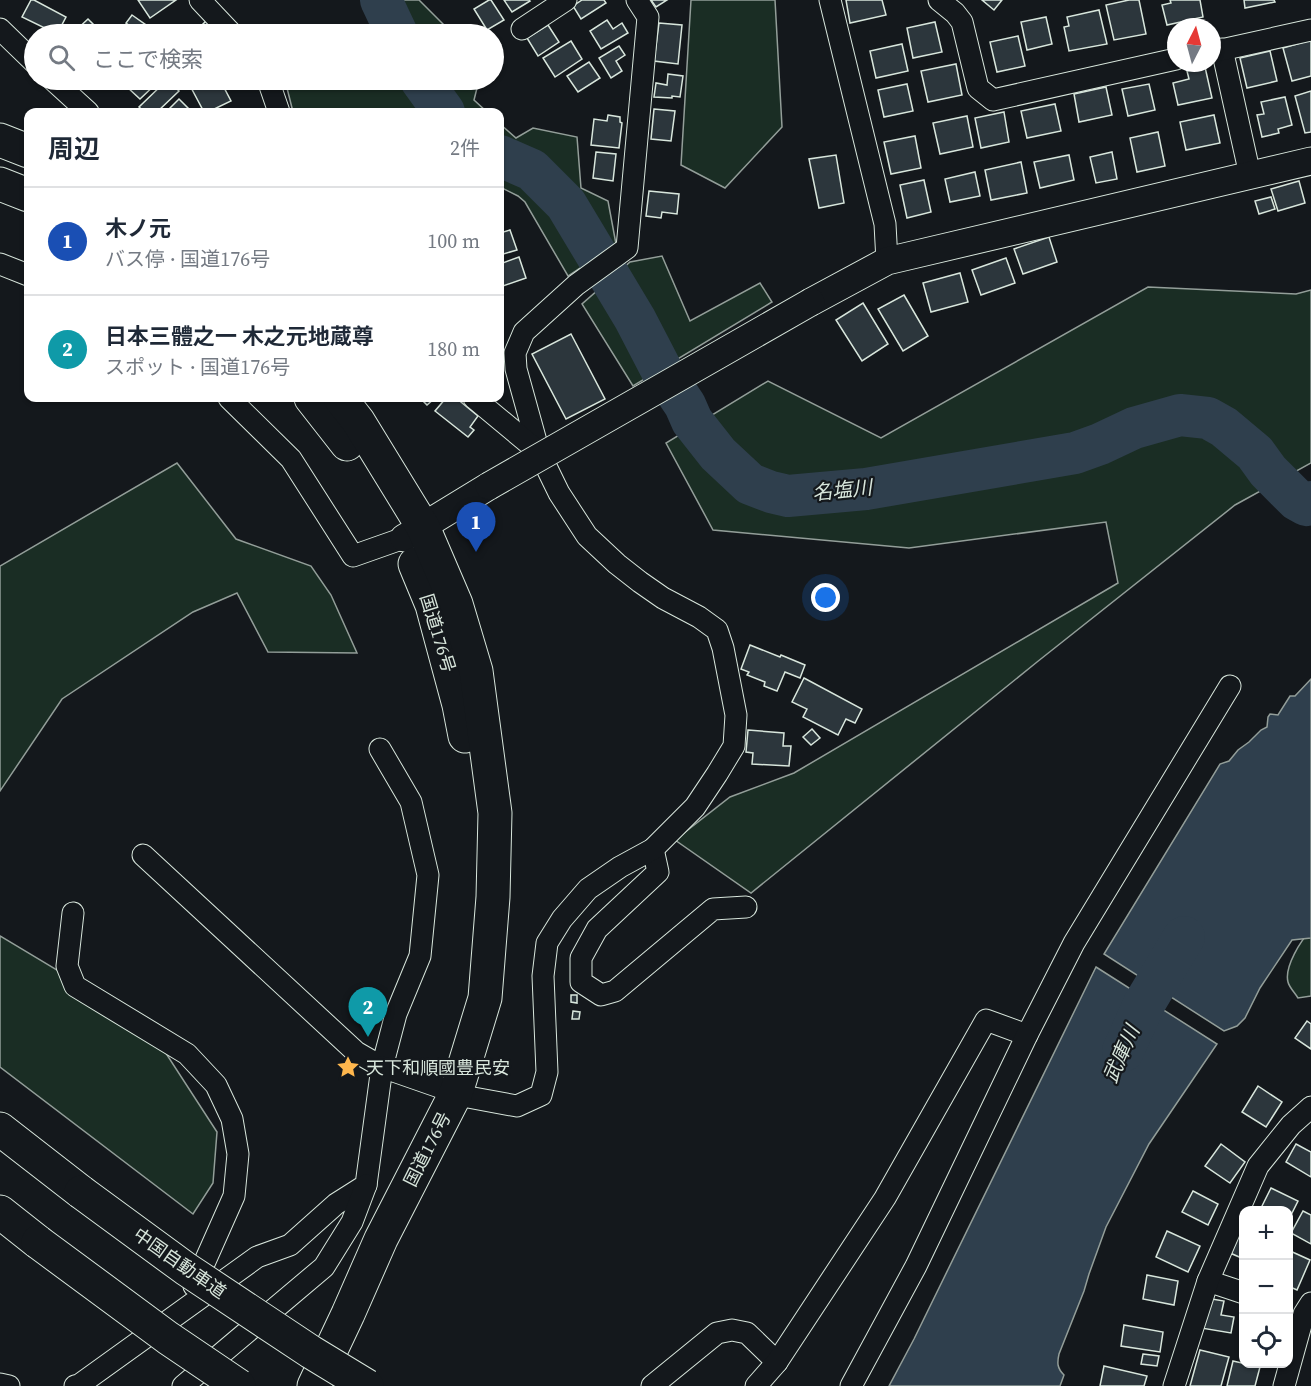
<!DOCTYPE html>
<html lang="ja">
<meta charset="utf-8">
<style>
:root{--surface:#fff;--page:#f2f2f3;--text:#1f2937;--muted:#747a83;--line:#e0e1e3;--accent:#111827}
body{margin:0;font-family:"Source Serif 4","Noto Sans JP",serif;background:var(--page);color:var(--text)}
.controls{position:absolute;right:18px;bottom:18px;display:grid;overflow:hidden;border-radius:12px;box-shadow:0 2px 4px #0004}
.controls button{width:54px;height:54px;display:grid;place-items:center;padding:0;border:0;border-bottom:2px solid var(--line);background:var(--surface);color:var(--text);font:30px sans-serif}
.compass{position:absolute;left:1167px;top:18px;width:54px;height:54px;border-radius:50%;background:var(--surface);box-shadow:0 2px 4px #0004;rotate:6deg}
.you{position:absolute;left:826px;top:598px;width:21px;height:21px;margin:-15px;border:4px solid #fff;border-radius:50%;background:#1a73e8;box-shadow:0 0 0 9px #1a73e833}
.badge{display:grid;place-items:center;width:39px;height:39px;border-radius:50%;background:var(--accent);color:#fff;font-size:20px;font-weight:700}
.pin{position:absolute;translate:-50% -50px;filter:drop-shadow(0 2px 3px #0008)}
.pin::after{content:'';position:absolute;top:32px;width:21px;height:18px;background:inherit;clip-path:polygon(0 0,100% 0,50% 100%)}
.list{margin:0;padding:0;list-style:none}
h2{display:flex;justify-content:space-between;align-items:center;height:78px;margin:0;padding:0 24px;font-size:26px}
h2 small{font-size:20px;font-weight:400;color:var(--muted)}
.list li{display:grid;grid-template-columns:39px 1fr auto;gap:18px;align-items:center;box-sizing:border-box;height:108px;padding:0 24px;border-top:2px solid var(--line)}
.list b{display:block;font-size:22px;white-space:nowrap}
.list p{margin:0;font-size:20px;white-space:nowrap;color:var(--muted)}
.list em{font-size:20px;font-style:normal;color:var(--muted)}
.icon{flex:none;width:33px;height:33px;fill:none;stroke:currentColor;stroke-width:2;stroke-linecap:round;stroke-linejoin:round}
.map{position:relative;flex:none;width:1311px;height:1386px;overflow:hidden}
.search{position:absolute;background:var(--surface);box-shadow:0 2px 4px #0004;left:24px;top:24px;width:480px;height:66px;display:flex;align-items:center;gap:15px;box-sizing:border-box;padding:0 21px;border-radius:33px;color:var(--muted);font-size:22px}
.panel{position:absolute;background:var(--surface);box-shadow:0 2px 4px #0004;left:24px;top:108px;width:480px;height:294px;border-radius:12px}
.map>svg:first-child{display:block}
.green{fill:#1a2d24;stroke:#939e99;stroke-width:1.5}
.water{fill:#2f3f4d;stroke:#939e99;stroke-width:1.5}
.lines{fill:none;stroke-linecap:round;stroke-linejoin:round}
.river{stroke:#2f3f4d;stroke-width:42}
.building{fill:#2c363c;stroke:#d8e6dc;stroke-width:1.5}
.minor-casing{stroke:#d8e6dc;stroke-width:23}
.tertiary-casing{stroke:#d8e6dc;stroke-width:29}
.trunk-casing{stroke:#d8e6dc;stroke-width:35}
.motorway-casing{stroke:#d8e6dc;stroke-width:35}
.minor{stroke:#14181c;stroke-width:21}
.tertiary{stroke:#14181c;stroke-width:27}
.trunk{stroke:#14181c;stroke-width:33}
.motorway{stroke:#14181c;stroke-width:33}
.tertiary-bridge-casing{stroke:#d8e6dc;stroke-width:29;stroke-linecap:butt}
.motorway-bridge-casing{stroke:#d8e6dc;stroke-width:35;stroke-linecap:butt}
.tertiary-bridge{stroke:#14181c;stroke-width:27}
.motorway-bridge{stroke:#14181c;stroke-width:33}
.labels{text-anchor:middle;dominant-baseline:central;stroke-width:4.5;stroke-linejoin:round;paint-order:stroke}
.street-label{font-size:18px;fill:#d8e6dc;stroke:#14181c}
.poi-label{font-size:18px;fill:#d8e6dc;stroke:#14181c;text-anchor:start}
.water-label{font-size:20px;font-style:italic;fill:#d8e6dc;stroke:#14181c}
</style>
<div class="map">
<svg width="1311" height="1386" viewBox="0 0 1311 1386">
<rect width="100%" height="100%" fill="#14181c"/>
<g class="green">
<polygon points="399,0 419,0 453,34 395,34 410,22"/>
<polygon points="691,0 775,0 782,127 725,188 681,165"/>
<polygon points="285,80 331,80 334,81 354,84 357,80 479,80 474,100 487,112 296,112 292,108"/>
<polygon points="500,124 516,138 533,128 577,137 581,188 608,201 616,244 568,276 525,202 518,196 500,187"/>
<polygon points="662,256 690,321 760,283 772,302 633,386 582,304 630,262"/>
<polygon points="1148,287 1296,294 1311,290 1311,463 1235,505 1037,662 751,893 675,840 730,797 794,773 1118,583 1106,522 909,548 713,530 666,443 768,381 881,438"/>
<polygon points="177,463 236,539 311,566 331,595 357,653 268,652 237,593 193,612 62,699 0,791 0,566"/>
<path d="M1311 930V996L1298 998C1295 993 1289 987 1288 982 1284 967 1301 940 1311 930Z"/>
<polygon points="0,936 147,1024 217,1132 213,1183 193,1214 0,1067"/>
</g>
<g class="water">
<polygon points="1311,679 1311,938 1292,940 1260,988 1245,1018 1237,1026 1224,1031 1104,954 1220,764 1229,761 1238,750 1249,742 1261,730 1267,727 1268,717 1270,714 1278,715 1290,696 1295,696"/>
<path d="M1096 967 1217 1044 1149 1144 1106 1227 1089 1274 1084 1291 1059 1354C1057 1363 1057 1368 1064 1375L1060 1386H889L914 1339Z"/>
</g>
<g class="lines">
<g class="river">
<polyline points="381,0 397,34"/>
<polyline points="421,80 444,112"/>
<polyline points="500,156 532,170 566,204 635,319 662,371 685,405 692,421 718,454 750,484 771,492 788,496 866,489 1075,453 1100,444 1134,428 1180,415 1208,418 1224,427 1255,453 1268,471 1297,500 1306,505 1311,502"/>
<polyline points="1123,1051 1144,1004 1184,937"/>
</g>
</g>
<g class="building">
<polygon points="31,0 34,0 66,17 57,34 22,17"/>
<polygon points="138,0 176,0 150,18"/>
<polygon points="489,0 491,0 504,20 487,30 474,9"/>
<polygon points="504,0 529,0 530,1 512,12"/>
<polygon points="582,0 604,0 606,3 581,19 573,6"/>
<polygon points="651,0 667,0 656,7"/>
<polygon points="846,0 882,0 886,15 850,23"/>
<polygon points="982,0 1002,0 994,10"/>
<polygon points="1129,0 1139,0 1146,34 1114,40 1106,5"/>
<polygon points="1170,0 1200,0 1203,17 1167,25 1162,5 1171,3"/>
<polygon points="1244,0 1274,0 1275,2 1245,8"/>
<polygon points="1099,10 1107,44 1069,51 1064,27 1069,26 1067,17"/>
<polygon points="132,15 146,25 139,33 126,23"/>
<polygon points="1046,17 1052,44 1027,50 1021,22"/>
<polygon points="88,19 103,34 72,34"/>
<polygon points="607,20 613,29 622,23 628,33 601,49 590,31"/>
<polygon points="206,21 221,34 200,34 196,31"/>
<polygon points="935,22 942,52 913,58 907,28"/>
<polygon points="659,23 682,25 678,64 654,61"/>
<polygon points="548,25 559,42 538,56 527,38"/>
<polygon points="1018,36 1025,66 997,72 990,42"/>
<polygon points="1311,40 1311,76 1292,81 1283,48"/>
<polygon points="571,41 582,59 555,77 543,58"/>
<polygon points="902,44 908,71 876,78 870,51"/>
<polygon points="619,46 625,55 616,61 622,71 611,78 599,58"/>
<polygon points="1270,51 1277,81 1247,88 1240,58"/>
<polygon points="589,62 600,78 578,92 567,76"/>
<polygon points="956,64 962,95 928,102 921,71"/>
<polygon points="1205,67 1212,98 1178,105 1173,83 1189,79 1187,71"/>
<polygon points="668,74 683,76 680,97 672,96 672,98 654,97 656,83 667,85"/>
<polygon points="133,80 160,80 140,99 126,86"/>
<polygon points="167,80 179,91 157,112 145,112 139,107"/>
<polygon points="187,80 220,80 231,101 208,112 204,112"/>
<polygon points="907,84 913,111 884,117 878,90"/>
<polygon points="1149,84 1155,110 1128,116 1122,89"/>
<polygon points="1106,87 1112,115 1079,122 1074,94"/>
<polygon points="1311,91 1311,132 1305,133 1295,96"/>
<polygon points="1285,97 1292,125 1278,129 1279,133 1262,137 1257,115 1264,114 1261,102"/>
<polygon points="179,99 191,111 190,112 166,112"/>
<polygon points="1055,104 1061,131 1027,138 1021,111"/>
<polygon points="654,109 675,111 671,141 651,139"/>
<polygon points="1004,112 1009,142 981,148 975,118"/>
<polygon points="608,115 620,117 620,122 622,123 619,148 591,145 594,119 607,121"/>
<polygon points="1214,115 1220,143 1186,150 1180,122"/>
<polygon points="967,116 973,147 940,154 933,123"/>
<polygon points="1158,132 1165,166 1137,172 1130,138"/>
<polygon points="915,136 921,168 891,174 884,142"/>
<polygon points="596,152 616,154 613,181 593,178"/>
<polygon points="1112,152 1117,179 1096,183 1090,157"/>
<polygon points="836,155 844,203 819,208 809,159"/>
<polygon points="1069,155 1074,180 1040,188 1034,162"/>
<polygon points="1021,162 1027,193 991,200 985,170"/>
<polygon points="975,172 980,196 950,202 945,179"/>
<polygon points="924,180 931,212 907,218 900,185"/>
<polygon points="1299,181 1305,203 1278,211 1271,189"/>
<polygon points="649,191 679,194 677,214 662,212 661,218 646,216"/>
<polygon points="1271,197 1275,209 1259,214 1255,201"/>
<polygon points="510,230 517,250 500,255 500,233"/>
<polygon points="1049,237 1057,262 1023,274 1014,249"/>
<polygon points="519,257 526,278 500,287 500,264"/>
<polygon points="1006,258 1015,283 981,295 972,270"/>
<polygon points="960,273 968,302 931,312 923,283"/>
<polygon points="904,295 928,336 903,351 878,309"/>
<polygon points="863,303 888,344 862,361 836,320"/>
<polygon points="571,334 605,399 566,419 532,354"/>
<polygon points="420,398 435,398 427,405"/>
<polygon points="446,398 456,398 478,416 470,427 474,430 468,437 435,411"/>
<polygon points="750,645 780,657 781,655 805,665 800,678 785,672 777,691 764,686 765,682 747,675 749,672 741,669"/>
<polygon points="804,678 862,709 855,723 846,719 838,735 803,717 807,709 792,702"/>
<polygon points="812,729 820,738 811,745 803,737"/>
<polygon points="748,730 784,733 783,746 791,746 789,766 752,764 753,753 746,752"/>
<polygon points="571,995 577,995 577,1003 571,1002"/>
<polygon points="573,1011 580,1012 579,1019 572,1019"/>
<polygon points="1307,1021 1311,1024 1311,1049 1295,1038"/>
<polygon points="1258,1086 1282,1102 1266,1127 1242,1112"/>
<polygon points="1221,1144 1245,1162 1230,1183 1205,1166"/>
<polygon points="1296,1144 1311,1152 1311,1177 1286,1162"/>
<polygon points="1271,1188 1298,1201 1288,1221 1288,1210 1266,1210 1261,1208"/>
<polygon points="1193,1191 1218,1204 1208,1225 1182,1212"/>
<polygon points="1303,1211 1311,1215 1311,1244 1291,1233"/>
<polygon points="1167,1231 1200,1246 1188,1272 1156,1257"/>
<polygon points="1237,1236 1244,1239 1244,1259 1230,1253"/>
<polygon points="1288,1250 1310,1260 1297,1290 1288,1286"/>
<polygon points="1147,1275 1178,1281 1174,1305 1143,1299"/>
<polygon points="1206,1298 1224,1301 1221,1315 1234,1317 1231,1333 1201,1328"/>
<polygon points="1124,1325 1163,1332 1160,1352 1121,1346"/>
<polygon points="1200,1350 1229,1357 1221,1386 1190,1386"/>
<polygon points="1143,1354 1159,1356 1157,1366 1141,1364"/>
<polygon points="1233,1361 1260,1367 1255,1386 1227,1386"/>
<polygon points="1104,1366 1147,1376 1144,1386 1100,1386"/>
</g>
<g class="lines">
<g class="minor-casing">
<g id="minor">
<polyline points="200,0 232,34"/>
<polyline points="830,0 885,224 887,261"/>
<polyline points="939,0 955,13 962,22 978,88 993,100 1176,59"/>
<polyline points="0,29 34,62"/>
<polyline points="522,29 566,0"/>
<polyline points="1222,49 1250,175"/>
<polyline points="1212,52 1311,30"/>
<polyline points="53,80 88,112"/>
<polyline points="268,80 279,112"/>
<polyline points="0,264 28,275"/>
<polyline points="229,398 291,459 353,556 404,538"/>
<polyline points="539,452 516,369 515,353 524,332 576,285 627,248 648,17 637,0"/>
<polyline points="653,849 658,872 597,929 581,958 581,982 601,995 615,991 713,909 746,907"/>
<polyline points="143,855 356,1052 382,1067 396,1014 420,956 428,875 411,802 380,749"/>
<polyline points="73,913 67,966 75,986 187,1054 216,1085 232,1119 238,1154 234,1196 194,1286"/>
<polyline points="1208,1281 1244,1293"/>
<polyline points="0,1384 9,1386"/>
<polyline points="75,1386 79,1385 257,1257 290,1245 336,1204 366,1185 382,1067 468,1097 517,1106 541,1095 547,1072 543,976 547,943 562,919 588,889 620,867 653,849 695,807 717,774 734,746 736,715 723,648 717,630 699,617 663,598 640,582 617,564 587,536 559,493 539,452 474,398"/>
<polyline points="183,1386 324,1267 352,1222 366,1185"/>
<polyline points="652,1386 717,1333 732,1330 747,1333 777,1362"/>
<polyline points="756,1386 777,1362 885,1198 986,1020 1027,1035"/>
<polyline points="851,1386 916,1266 1027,1035 1074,943 1230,686"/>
<polyline points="1174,1386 1208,1281 1258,1166 1291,1125 1311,1107"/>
<polyline points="1284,1386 1304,1314 1311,1303"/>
</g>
</g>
<g class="tertiary-casing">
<g id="tertiary">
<polyline points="811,302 887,261 1311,161"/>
<polyline points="404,538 489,486"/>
</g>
</g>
<g class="trunk-casing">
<g id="trunk">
<polyline points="0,140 28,151"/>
<polyline points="0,184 28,195"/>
<polyline points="311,398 347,444"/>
<polyline points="415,564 432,605 459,705 465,736"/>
<polyline points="314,1386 348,1314 381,1239 456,1093 485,998 493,897 495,813 476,671 456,604 423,527 358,421 340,398"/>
</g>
</g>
<g class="motorway-casing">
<g id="motorway">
<polyline points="0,1129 81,1192"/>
<polyline points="0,1212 38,1242"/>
</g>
</g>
<use href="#minor" class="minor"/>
<use href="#tertiary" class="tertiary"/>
<use href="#trunk" class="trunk"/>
<use href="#motorway" class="motorway"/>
<g class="tertiary-bridge-casing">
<polyline id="tertiary-bridge" points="489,486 811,302"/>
</g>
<g class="motorway-bridge-casing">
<g id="motorway-bridge">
<polyline points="81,1192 186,1269 311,1352 367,1386"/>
<polyline points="38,1242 168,1338 239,1386"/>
</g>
</g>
<use href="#tertiary-bridge" class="tertiary-bridge"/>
<use href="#motorway-bridge" class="motorway-bridge"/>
</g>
<defs>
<g id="sight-bare" transform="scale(1.8)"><path d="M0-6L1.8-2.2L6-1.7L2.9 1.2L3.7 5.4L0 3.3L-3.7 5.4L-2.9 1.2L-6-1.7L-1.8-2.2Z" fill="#ffb74d" stroke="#14181c" stroke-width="2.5" paint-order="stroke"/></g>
</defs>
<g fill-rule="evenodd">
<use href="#sight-bare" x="348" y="1067"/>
</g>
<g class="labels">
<g class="street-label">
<text transform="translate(438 633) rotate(73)">国道176号</text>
<text transform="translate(427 1149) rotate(-63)">国道176号</text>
<text transform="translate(180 1263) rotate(35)">中国自動車道</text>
</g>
<g class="poi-label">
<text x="366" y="1067">天下和順國豊民安</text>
</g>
<g class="water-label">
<text transform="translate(842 490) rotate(-6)">名塩川</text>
<text transform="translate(1121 1054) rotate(-66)">武庫川</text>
</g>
</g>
</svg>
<div class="controls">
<button>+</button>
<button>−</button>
<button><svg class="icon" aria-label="locate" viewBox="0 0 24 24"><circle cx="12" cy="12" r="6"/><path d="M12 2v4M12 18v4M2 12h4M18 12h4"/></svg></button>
</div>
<svg class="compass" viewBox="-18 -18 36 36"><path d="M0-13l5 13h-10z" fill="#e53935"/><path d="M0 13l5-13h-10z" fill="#747a83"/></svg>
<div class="you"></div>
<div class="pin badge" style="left:476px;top:552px;background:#1a4fb4">1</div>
<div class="pin badge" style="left:368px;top:1037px;background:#0f9aa8">2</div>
<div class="search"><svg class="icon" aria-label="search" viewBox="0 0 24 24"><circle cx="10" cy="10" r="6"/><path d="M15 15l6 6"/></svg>ここで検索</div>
<section class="panel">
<h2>周辺<small>2件</small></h2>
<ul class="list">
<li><span class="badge" style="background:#1a4fb4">1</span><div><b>木ノ元</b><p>バス停 · 国道176号</p></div><em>100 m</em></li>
<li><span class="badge" style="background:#0f9aa8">2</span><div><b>日本三體之一 木之元地蔵尊</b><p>スポット · 国道176号</p></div><em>180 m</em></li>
</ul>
</section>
</div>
